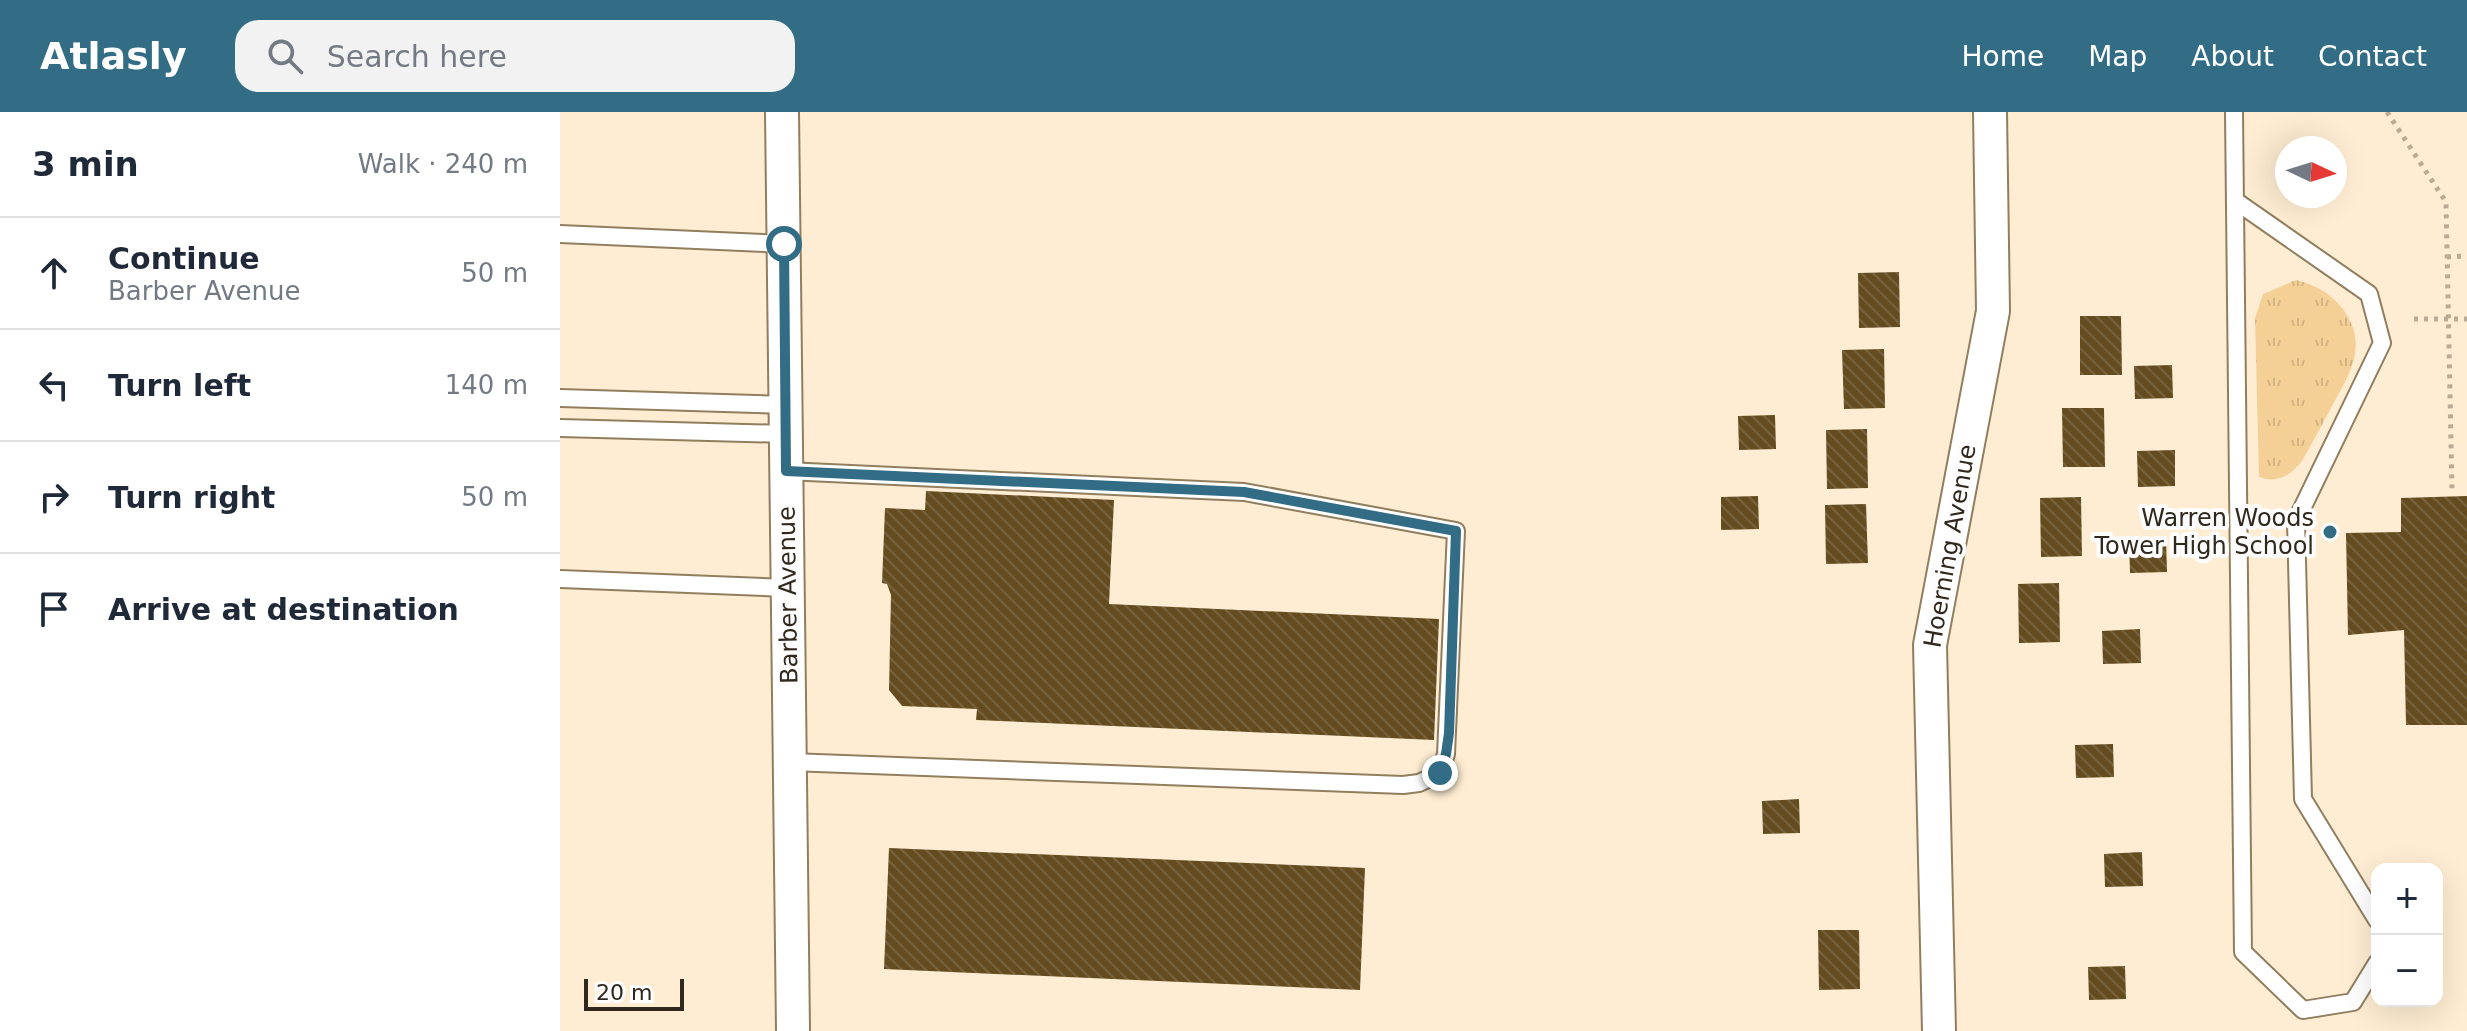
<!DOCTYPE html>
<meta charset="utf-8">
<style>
:root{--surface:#fff;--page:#f2f2f3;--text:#1f2937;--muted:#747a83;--line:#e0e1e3;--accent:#326c85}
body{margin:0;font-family:"DejaVu Sans",sans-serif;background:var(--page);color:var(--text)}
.controls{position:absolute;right:24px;bottom:24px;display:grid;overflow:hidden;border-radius:16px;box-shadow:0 8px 32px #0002}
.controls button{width:72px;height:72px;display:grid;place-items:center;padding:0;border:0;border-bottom:2px solid var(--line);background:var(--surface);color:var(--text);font:40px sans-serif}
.compass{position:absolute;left:1715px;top:24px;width:72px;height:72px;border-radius:50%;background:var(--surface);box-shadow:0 8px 32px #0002;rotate:94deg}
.scale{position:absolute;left:24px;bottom:20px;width:100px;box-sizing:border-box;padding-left:8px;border:4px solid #30281c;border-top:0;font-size:22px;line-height:28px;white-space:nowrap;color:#30281c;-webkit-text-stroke:6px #fdfdfd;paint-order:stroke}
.stop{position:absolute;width:24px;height:24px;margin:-18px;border:6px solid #326c85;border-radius:50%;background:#fff}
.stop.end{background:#326c85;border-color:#fff;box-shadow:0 2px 8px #0008}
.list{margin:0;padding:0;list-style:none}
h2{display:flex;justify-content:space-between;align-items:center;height:104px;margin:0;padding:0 32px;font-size:34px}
h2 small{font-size:26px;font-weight:400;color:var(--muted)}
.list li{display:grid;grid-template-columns:52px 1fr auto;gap:24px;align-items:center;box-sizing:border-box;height:112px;padding:0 32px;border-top:2px solid var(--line)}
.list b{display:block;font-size:30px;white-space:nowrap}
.list p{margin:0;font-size:26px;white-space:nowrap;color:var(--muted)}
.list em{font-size:26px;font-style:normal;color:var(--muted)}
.icon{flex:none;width:44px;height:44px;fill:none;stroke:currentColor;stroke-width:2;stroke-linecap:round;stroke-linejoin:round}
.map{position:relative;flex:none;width:1907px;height:919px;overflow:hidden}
header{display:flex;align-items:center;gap:48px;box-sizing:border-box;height:112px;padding:0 40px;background:var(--accent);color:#fff}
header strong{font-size:38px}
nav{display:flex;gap:44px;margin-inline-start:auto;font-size:28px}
.search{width:560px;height:72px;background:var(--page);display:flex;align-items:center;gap:20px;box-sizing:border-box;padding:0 28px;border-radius:24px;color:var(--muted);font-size:30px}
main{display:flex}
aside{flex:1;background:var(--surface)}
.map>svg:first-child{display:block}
.grass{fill:url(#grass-tufts)}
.building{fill:url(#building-back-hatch)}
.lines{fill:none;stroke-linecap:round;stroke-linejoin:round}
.service-casing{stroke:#917e5f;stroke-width:20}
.minor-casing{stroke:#917e5f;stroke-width:36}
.path{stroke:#b9ab95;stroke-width:5;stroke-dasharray:4 6;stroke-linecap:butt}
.service{stroke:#fff;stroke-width:16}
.minor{stroke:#fff;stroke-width:32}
.route{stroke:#326c85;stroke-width:10}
.poi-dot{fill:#326c85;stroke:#fdfdfd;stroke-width:3}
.labels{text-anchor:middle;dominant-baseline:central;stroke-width:8;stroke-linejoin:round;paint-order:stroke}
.poi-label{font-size:24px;fill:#30281c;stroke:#fdfdfd;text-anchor:end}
.street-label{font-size:24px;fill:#30281c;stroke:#fdfdfd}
</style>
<header>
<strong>Atlasly</strong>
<div class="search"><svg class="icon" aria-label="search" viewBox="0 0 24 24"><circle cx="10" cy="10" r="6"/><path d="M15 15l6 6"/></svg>Search here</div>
<nav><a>Home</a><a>Map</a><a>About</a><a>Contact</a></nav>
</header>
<main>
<aside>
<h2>3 min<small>Walk · 240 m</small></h2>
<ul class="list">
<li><svg class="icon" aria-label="ahead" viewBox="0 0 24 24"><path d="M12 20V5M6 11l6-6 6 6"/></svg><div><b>Continue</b><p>Barber Avenue</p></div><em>50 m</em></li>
<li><svg class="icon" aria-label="left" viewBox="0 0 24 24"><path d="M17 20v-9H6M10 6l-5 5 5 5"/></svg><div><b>Turn left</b></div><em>140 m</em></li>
<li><svg class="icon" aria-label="right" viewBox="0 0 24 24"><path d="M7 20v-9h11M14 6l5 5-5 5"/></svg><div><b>Turn right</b></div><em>50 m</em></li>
<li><svg class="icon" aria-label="arrive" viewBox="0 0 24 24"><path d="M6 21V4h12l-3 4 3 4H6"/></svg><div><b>Arrive at destination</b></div></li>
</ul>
</aside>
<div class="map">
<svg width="1907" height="919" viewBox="0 0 1907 919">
<defs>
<pattern id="grass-tufts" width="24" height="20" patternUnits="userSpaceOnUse" patternTransform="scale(2)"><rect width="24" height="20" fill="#f5d096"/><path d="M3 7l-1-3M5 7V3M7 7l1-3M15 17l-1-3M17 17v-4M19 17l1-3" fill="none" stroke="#d2b381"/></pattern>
<pattern id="building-back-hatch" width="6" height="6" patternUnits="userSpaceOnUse" patternTransform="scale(2)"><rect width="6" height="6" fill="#654c20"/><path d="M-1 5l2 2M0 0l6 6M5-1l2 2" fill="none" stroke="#77633f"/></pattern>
</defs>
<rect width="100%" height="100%" fill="#feedd2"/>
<path class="grass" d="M1736 168C1756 173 1770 181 1783 197 1809 233 1790 261 1772 294 1762 313 1752 331 1742 349 1731 363 1717 372 1699 365L1695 206 1703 182Z"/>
<g class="building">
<polygon points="1339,160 1340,215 1299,216 1298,161"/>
<polygon points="1520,204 1561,204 1562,263 1520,263"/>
<polygon points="1324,237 1325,296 1284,297 1282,238"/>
<polygon points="1612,253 1613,286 1575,287 1574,254"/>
<polygon points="1502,296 1544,296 1545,355 1503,355"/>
<polygon points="1215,303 1216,337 1179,338 1178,304"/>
<polygon points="1307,317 1308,376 1267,377 1266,318"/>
<polygon points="1615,338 1615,374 1578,375 1577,339"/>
<polygon points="366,379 554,388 549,492 879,507 874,628 416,608 417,597 342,594 329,578 331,483 327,472 322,471 325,396 365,398"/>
<polygon points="1198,384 1199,417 1161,418 1161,385"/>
<polygon points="1907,384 1907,613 1846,613 1844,518 1788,523 1786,421 1841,420 1841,386"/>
<polygon points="1521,385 1522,444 1481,445 1480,386"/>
<polygon points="1306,392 1308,451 1266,452 1265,393"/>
<polygon points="1606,427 1607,460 1570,461 1569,428"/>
<polygon points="1499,471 1500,530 1459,531 1458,472"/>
<polygon points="1580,517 1581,551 1543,552 1542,519"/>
<polygon points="1553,632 1554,665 1516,666 1515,633"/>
<polygon points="1239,687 1240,721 1203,722 1202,689"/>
<polygon points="329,736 805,756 800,878 324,857"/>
<polygon points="1582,740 1583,774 1545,775 1544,742"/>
<polygon points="1258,818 1299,818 1300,877 1259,878"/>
<polygon points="1565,854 1566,887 1529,888 1528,855"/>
</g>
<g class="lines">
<g class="service-casing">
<g id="service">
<polyline points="1674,0 1683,840 1743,898 1793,890 1817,851"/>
<polyline points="1677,90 1809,182 1822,231 1736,409 1743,687 1817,808"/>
<polyline points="0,122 224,132"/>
<polyline points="0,286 226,293"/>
<polyline points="0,316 226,322"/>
<polyline points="226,359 684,380 896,419 886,642 880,661 859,671 843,673 230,650"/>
<polyline points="0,467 228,476"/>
</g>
</g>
<g class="minor-casing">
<g id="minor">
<polyline points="222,0 233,919"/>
<polyline points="1379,919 1370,533 1433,199 1430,0"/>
</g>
</g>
<g class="path">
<polyline points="1827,0 1886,90 1892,378"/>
<polyline points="1887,145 1907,144"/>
<polyline points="1854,207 1907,207"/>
</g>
<use href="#service" class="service"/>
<use href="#minor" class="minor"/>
</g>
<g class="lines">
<polyline class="route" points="224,132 226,359 684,380 896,419 889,621 886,642 880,661"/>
</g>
<circle class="poi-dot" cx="1770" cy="420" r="8"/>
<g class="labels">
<g class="poi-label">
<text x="1754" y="406">Warren Woods<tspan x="1754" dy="28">Tower High School</tspan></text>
</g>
<g class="street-label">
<text transform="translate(1390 434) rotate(-80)">Hoerning Avenue</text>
<text transform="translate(228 483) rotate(-91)">Barber Avenue</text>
</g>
</g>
</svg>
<div class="controls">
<button>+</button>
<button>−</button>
</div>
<svg class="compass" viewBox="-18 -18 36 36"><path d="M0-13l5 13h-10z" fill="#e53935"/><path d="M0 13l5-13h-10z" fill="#747a83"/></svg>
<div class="scale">20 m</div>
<div class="stop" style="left:224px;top:132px"></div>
<div class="stop end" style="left:880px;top:661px"></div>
</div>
</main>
